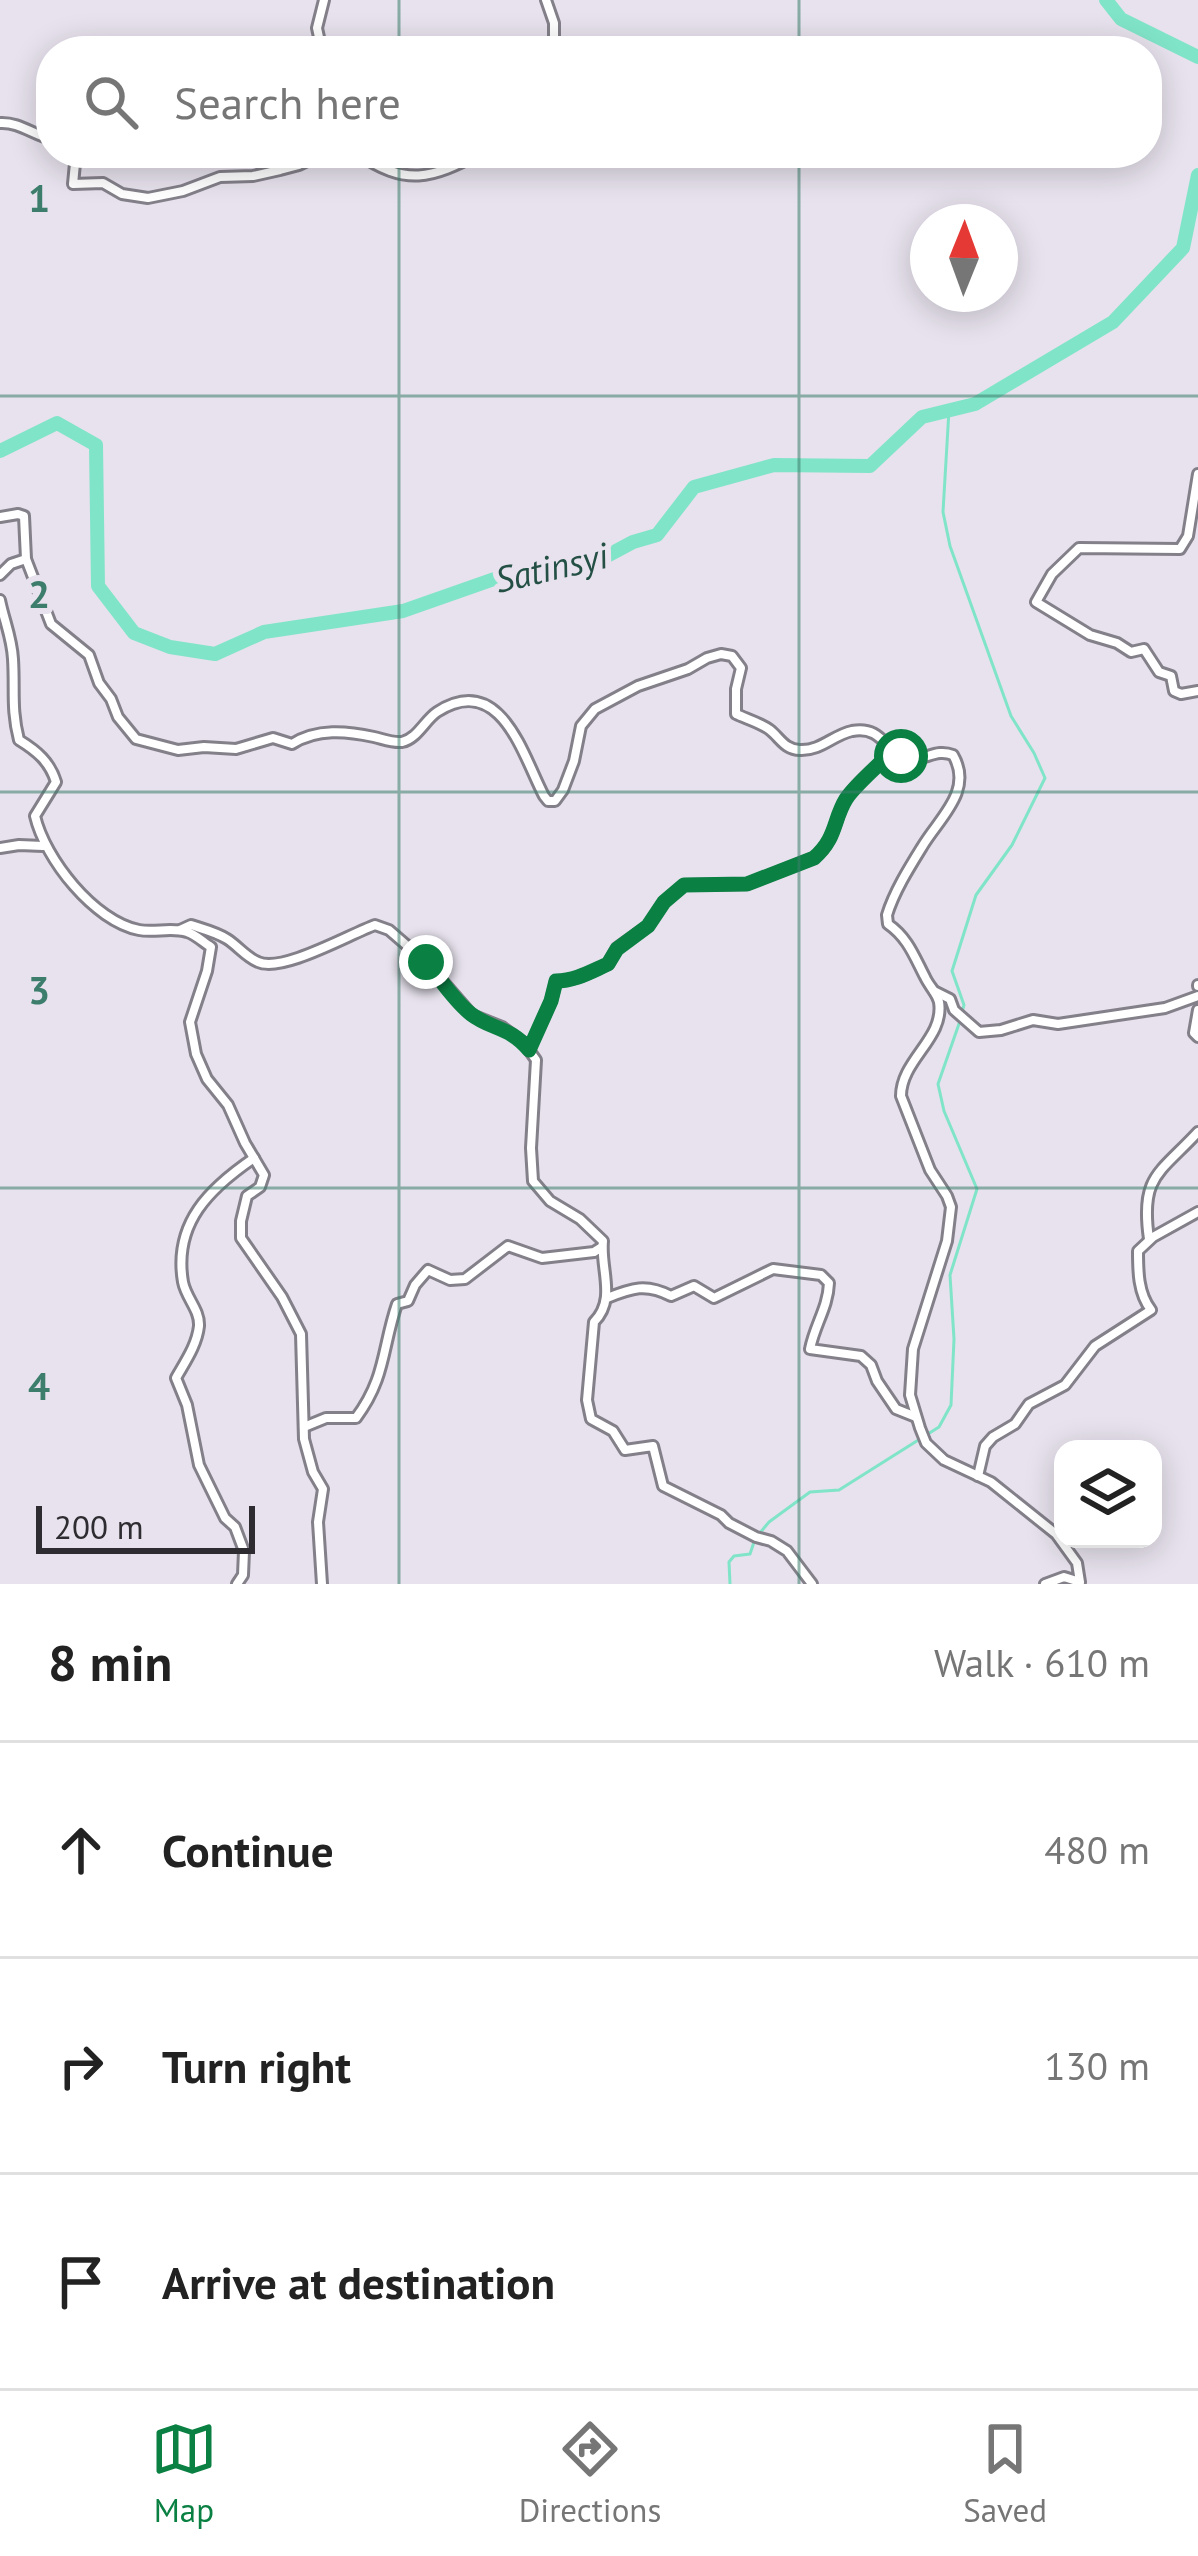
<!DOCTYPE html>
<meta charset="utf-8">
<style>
:root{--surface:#fff;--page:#f2f2f2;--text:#222;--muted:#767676;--line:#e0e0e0;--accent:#0b8043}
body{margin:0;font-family:"PT Sans",sans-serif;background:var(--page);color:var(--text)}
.controls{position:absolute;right:36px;bottom:36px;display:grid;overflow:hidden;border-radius:24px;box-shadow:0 6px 30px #0003}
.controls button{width:108px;height:108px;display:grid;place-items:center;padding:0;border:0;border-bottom:3px solid var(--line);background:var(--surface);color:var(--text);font:60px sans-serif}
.compass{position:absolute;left:910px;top:204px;width:108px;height:108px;border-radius:50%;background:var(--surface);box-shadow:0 6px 30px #0003;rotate:1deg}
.scale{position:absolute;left:36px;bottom:30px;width:219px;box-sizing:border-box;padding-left:12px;border:6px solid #2e2c30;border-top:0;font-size:33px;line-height:42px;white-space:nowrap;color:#2e2c30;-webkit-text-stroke:9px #e7e2ed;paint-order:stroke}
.stop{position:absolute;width:36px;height:36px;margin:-27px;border:9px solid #0b8043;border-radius:50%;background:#fff}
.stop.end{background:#0b8043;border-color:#fff;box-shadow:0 3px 12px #0008}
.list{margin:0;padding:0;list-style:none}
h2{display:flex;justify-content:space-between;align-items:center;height:156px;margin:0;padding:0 48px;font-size:51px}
h2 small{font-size:39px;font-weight:400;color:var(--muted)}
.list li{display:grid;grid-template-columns:78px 1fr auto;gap:36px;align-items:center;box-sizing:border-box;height:216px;padding:0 48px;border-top:3px solid var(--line)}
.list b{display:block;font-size:45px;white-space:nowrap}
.list em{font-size:39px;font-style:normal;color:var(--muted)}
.icon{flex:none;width:66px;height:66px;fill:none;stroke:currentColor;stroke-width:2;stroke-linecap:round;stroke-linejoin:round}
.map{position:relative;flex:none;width:1198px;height:1584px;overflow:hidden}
.search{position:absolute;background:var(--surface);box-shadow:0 6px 30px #0003;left:36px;right:36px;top:36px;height:132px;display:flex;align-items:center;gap:30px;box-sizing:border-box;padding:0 42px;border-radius:48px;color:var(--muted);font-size:45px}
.sheet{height:804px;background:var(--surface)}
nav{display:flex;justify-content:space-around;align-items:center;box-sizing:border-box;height:168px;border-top:3px solid var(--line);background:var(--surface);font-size:33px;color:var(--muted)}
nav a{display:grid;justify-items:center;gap:6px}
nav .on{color:var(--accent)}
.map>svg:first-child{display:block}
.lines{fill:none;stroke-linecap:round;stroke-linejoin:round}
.stream{stroke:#80e4c8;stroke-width:3}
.river{stroke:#80e4c8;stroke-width:14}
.minor-casing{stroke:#84808a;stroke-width:14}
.minor{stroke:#fff;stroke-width:8}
.route{stroke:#0b8043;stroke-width:15}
.grid{fill:none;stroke:#3d7d6c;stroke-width:3;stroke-opacity:0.55}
.labels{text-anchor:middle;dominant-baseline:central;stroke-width:12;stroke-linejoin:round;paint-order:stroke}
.water-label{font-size:36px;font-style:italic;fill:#234f44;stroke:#e7e2ed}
.grid-label{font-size:39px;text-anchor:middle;font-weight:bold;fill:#3d7d6c;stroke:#e7e2ed;stroke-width:12;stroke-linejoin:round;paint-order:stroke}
</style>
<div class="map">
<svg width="1198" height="1584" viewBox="0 0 1198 1584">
<rect width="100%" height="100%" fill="#e7e2ed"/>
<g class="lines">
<g class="stream">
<polyline points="949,410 943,512 950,546 1011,716 1034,753 1045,778 1012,845 976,895 952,971 964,1005 962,1012"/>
<polyline points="759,1534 769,1522 810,1492 839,1490 939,1427 951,1405 954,1339 950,1275 977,1189 944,1111 938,1084 960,1021"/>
<polyline points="730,1584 729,1562 734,1556 750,1554 754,1542"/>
</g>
<g class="river">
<polyline points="1106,0 1121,19 1198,57"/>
<polyline points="0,451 57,423 96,445 98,586 134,633 170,647 215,654 264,632 403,611 497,578 588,566 633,542 657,535 694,487 774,465 870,466 922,417 975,404 1113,322 1183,248 1198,175"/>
</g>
<g class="minor-casing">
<g id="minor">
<polyline points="546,0 554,23 554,51"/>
<polyline points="322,51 317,28 324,0"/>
<path d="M0 123C19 122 32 134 51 139"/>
<polyline points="76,153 73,184 103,183 122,194 148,198 183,191 220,177 253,176 280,170 299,165 324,153"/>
<path d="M357 153C406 187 431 179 480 153"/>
<polyline points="1198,474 1188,536 1180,549 1079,548 1052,574 1036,602 1090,635 1117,643 1131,652 1144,649 1159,672 1171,676 1174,691 1181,694 1198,691"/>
<path d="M0 517 18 514 24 516 26 559 51 624 89 655 99 683 111 699 118 717 136 739 178 750 204 747 236 749 273 738 292 744C317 728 347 731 374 737 383 739 392 743 402 742 417 739 425 720 437 712 501 671 523 756 544 796L548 801H555L563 790 574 761 581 726 595 709 638 686 688 669 707 658 721 654 732 656 741 668 736 689V714C747 719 761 723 770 730 780 738 785 750 800 750 821 751 833 735 852 731 884 725 886 755 908 759 925 761 936 748 953 755 974 791 939 818 922 847 909 868 894 892 887 915L888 924C908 938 914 956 925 977 929 986 937 993 939 1002 945 1038 901 1060 901 1096L930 1170 947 1196 951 1207 947 1241 913 1349 910 1395 920 1428 926 1443 944 1460 991 1482 1056 1534 1077 1563 1080 1582 1064 1577 1045 1584"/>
<polyline points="0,575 11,564 26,559"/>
<path d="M0 600C4 620 12 638 13 659 15 690 11 709 19 740 37 751 50 762 56 782L35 816C45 859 94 921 139 930 154 933 172 927 187 932 195 934 204 943 211 947L207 971 190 1022 196 1054 207 1079 228 1105 245 1143 264 1175 260 1187 247 1196 241 1221V1238L282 1297 301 1334 304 1439 313 1472 323 1489 318 1522 322 1584"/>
<polyline points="0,848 19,845 43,846"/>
<path d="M180 930 191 925C203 929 216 932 227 939 238 946 246 957 258 962 282 973 348 935 375 925L389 930 426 962 472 1015 502 1027 524 1043 536 1060 531 1148 533 1181 550 1201 580 1219 603 1241C600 1269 617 1299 594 1322L587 1400 591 1419 613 1431 625 1450 653 1446 663 1486 721 1515 729 1523 756 1537 771 1541 787 1551 812 1584"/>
<polyline points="1198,985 1198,986"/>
<polyline points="934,991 950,999 954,1010 979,1032 1001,1030 1033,1020 1058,1024 1165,1008 1198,996"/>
<polyline points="1198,1010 1194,1033 1198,1037"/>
<path d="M529 1050 551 1001 556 981C575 981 591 972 608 964L617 948 648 926 664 902 684 885 747 884 814 858C837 838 833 821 846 799 854 786 881 762 894 751"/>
<path d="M1149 1239C1140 1176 1159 1174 1198 1132"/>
<path d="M607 1298C632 1288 646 1283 671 1296L694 1286 714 1298 773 1269 821 1275 829 1283C828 1308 815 1324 810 1349L861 1356 871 1365 877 1381 896 1409 916 1417"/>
<path d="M304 1427 326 1418H356C386 1378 382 1348 397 1304L408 1301 415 1285 428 1270 450 1280 465 1279 508 1246 542 1258 594 1252 602 1247"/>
<path d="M978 1476 985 1446 993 1437 1015 1424 1029 1404 1065 1385 1095 1346 1151 1310C1138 1293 1138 1271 1138 1251L1153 1237 1198 1212"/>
<path d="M237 1584 243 1575 244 1551 235 1527 225 1518 199 1465 187 1405 176 1378C185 1362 197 1345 199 1326 200 1310 186 1298 183 1282 173 1223 210 1188 254 1158"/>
</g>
</g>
<use href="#minor" class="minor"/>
</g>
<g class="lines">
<path class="route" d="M426 962C440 978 454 1001 471 1014 490 1029 511 1027 529 1050L551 1001 556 981C575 981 590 972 608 964L617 949 648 926 664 902 684 885 747 884 814 858C837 838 833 820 846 799 855 785 882 762 894 750L901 756"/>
</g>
<path class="grid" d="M399 0V51M799 0V51M399 153V1584M799 153V1584M0 396H1198M0 792H1198M0 1188H1198"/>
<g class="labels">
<g class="water-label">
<text transform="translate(551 567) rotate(-13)">Satinsyi</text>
</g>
</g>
<g class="grid-label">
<text x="39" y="212">1</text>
<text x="39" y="608">2</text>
<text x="39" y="1004">3</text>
<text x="39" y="1400">4</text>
</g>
</svg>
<div class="controls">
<button><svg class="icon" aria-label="layers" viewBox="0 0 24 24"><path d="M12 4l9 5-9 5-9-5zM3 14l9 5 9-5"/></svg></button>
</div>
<svg class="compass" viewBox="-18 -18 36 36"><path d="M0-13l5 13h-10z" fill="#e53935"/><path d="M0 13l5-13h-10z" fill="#767676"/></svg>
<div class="scale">200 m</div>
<div class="stop" style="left:901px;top:756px"></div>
<div class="stop end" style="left:426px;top:962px"></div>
<div class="search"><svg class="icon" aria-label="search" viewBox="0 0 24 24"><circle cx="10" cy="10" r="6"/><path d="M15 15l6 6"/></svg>Search here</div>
</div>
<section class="sheet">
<h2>8 min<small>Walk · 610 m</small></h2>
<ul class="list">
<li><svg class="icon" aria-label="ahead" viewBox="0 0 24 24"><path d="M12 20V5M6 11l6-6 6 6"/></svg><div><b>Continue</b></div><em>480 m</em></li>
<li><svg class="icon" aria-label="right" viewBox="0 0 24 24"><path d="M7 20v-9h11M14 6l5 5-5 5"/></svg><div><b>Turn right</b></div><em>130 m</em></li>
<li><svg class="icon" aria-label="arrive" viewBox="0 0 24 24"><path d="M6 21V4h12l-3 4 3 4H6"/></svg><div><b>Arrive at destination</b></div></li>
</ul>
</section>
<nav>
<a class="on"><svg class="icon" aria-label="map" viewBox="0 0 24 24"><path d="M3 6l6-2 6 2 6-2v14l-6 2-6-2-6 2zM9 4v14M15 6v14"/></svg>Map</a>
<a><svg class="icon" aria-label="directions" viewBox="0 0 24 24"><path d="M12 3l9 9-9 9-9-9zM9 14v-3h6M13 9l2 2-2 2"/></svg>Directions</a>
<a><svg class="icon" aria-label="saved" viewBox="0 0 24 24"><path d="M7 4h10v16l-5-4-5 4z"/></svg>Saved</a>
</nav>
